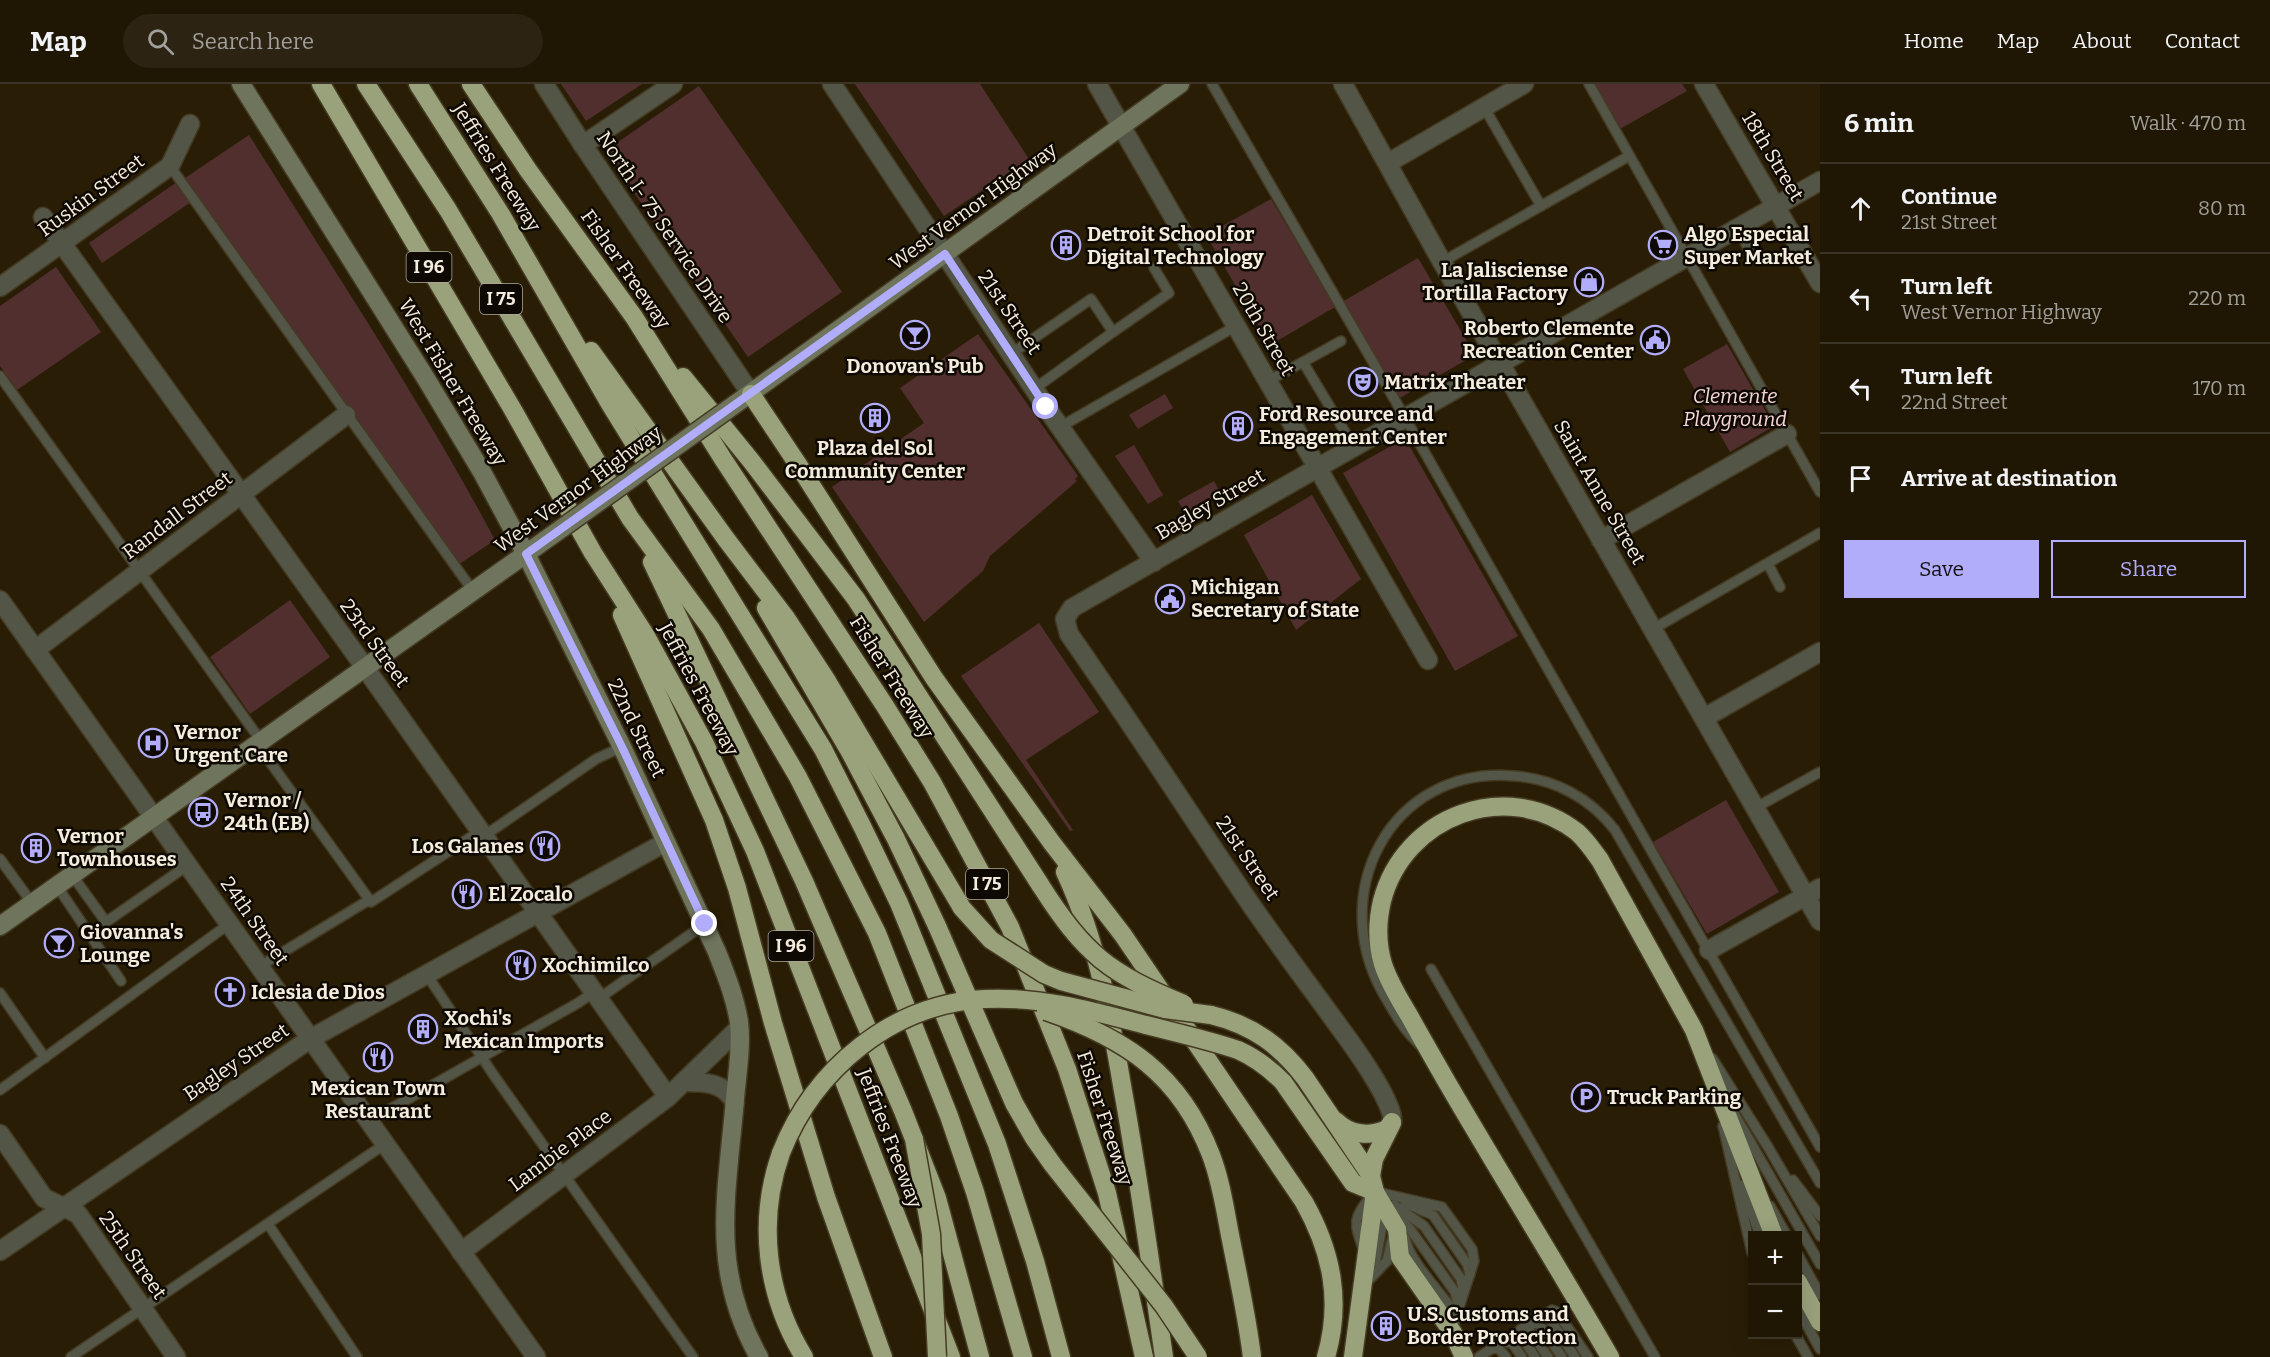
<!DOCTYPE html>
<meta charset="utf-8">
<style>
:root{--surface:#1f1604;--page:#2c2313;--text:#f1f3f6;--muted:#a19f9a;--line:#3c3526;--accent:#b1adfa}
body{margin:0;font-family:Bitter,serif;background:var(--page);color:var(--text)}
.controls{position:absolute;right:18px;bottom:18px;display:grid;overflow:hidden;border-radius:0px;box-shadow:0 6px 24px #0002}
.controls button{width:54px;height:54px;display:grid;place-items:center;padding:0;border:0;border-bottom:2px solid var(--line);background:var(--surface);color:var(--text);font:30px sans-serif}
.stop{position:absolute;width:18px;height:18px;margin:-14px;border:4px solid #b1adfa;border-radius:50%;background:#fff}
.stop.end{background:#b1adfa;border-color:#fff;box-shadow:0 2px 6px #0008}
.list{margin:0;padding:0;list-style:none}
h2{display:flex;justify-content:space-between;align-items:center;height:78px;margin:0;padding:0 24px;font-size:26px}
h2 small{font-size:20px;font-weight:400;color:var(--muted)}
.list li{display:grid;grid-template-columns:39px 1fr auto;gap:18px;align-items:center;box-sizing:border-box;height:90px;padding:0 24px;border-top:2px solid var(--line)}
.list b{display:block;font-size:22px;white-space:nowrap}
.list p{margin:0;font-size:20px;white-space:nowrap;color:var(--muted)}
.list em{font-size:20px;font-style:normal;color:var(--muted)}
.actions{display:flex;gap:12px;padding:18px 24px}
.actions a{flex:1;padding:14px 0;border:2px solid var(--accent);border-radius:0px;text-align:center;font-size:21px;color:var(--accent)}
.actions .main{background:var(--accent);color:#111}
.icon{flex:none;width:33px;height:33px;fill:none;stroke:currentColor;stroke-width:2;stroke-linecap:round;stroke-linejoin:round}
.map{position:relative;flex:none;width:1820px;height:1273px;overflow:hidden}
header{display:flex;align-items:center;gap:36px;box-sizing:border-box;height:84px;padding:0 30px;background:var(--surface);border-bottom:2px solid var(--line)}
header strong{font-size:28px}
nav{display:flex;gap:33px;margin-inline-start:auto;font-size:21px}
.search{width:420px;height:54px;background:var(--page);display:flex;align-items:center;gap:15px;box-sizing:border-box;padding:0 21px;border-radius:33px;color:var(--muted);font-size:22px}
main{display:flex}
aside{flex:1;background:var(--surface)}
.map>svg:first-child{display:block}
.green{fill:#512f2e}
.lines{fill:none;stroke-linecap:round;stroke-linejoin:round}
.lane-casing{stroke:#453b23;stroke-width:12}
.street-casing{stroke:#453b23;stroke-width:21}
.secondary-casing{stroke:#453b23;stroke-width:21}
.highway-casing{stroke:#453b23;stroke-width:21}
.lane{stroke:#535647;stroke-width:9}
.street{stroke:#535647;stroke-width:18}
.secondary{stroke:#6f755c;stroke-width:18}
.highway{stroke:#99a27b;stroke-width:18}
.secondary-bridge-casing{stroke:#453b23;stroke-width:21;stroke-linecap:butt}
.highway-bridge-casing{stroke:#453b23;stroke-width:21;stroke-linecap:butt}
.secondary-bridge{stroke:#6f755c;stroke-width:18}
.highway-bridge{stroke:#99a27b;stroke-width:18}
.route{stroke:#b1adfa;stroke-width:8}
.labels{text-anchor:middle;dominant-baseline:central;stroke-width:5;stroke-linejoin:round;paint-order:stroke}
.shield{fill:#0e0902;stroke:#afa99c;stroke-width:1.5}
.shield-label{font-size:18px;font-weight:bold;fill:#f4edde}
.street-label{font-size:20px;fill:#f4edde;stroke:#0e0902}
.poi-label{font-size:20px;font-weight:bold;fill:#f4edde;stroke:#0e0902;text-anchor:start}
.park-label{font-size:20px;font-style:italic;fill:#f6d7d5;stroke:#0e0902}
</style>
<header>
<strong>Map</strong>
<div class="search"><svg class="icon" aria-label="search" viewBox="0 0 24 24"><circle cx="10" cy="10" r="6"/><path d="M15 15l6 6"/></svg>Search here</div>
<nav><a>Home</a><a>Map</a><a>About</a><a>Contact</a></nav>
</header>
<main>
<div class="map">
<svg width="1820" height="1273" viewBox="0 0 1820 1273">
<rect width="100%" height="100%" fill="#291e05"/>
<g class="green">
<polygon points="561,0 642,0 586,37"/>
<polygon points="855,0 980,0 1029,75 944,132"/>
<polygon points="1594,0 1682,0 1687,7 1620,45"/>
<polygon points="699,2 842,208 748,273 605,67"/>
<path d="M249 51C333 185 421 317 495 456L458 481 185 94Z"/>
<polygon points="177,98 191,118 102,179 89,159"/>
<polygon points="1271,115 1335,223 1270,261 1206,151"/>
<polygon points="1418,174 1475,271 1398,315 1342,218"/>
<polygon points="56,183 101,248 17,306 0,282 0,222"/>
<polygon points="978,250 1078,392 1075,395 1077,397 990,472 983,487 924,538 832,403 924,339 900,304"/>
<polygon points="1727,260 1774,342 1730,368 1683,285"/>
<polygon points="1165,310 1173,324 1138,345 1129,331"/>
<polygon points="1405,354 1518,552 1455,587 1343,389"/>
<polygon points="1134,361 1163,411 1148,420 1115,372"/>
<polygon points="1214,397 1221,410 1186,430 1178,417"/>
<polygon points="1312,411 1361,495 1296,546 1244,451"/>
<polygon points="290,516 330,573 250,630 210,573"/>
<polygon points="1039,539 1099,628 1026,676 1073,746 1070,747 961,592"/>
<polygon points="1726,716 1779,808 1707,850 1653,758"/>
</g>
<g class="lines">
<g class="lane-casing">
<g id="lane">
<polyline points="1212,0 1396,318 1820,1063"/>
<polyline points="1589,0 1820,408"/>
<polyline points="1484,23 1541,122"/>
<polyline points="170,82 473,507"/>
<polyline points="1738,144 1754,176"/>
<polyline points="1442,178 1629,72"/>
<polyline points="1113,248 1169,209 1154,184"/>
<polyline points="1011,270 1091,215 1113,248 1034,305"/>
<polyline points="1303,278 1341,257"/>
<polyline points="0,292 261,657"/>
<polyline points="1268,297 1303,278 1354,363"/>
<polyline points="1060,343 1236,242"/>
<polyline points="1768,480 1780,503"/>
<polyline points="1653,545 1820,449"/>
<polyline points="257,660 371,818 480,747"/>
<polyline points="1755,724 1820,688"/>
<polyline points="484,752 596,675 622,663"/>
<polyline points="0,775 32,819"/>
<polyline points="72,791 106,838 188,781"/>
<polyline points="57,802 121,897"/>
<polyline points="260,882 369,816"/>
<polyline points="1431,885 1655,1273"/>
<polyline points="427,891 495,993 693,1273"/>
<polyline points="0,909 45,974"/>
<polyline points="598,915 705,840"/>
<path d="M1419 960C1405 947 1396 932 1387 916 1323 813 1389 681 1514 692 1555 695 1590 714 1615 746L1820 1099"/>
<polyline points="1712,974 1768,1063 1820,1152"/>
<polyline points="0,1006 229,840"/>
<polyline points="1735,1031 1820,1180"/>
<polyline points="369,1037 578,919 594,908"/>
<polyline points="1723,1042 1752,1169"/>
<polyline points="1793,1096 1820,1132"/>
<polyline points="1742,1101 1760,1152"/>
<polyline points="1377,1108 1442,1123 1472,1165 1474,1177 1452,1245"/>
<polyline points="1405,1119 1433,1131 1467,1180 1470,1190"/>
<polyline points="1394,1121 1424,1142 1461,1195 1463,1206"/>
<polyline points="1770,1122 1787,1152"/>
<polyline points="1393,1127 1410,1145 1455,1208 1458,1220"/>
<polyline points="268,1140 357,1273"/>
<path d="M1405 1154C1409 1176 1439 1207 1452 1225L1454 1233"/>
<path d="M1364 1167C1354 1139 1352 1136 1371 1112"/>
<polyline points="1798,1171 1820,1211"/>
<polyline points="1371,1193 1374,1186 1382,1142 1380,1127"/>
<polyline points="1366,1199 1387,1177 1392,1156"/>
<polyline points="1798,1225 1820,1265"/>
<polyline points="1540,1233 1545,1232 1549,1234 1575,1273"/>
<polyline points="1531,1239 1539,1240 1562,1273"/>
<polyline points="1521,1245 1530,1247 1548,1273"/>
<polyline points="1795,1250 1808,1273"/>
<polyline points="1513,1251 1522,1253 1535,1273"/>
<polyline points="1502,1258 1512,1259 1522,1273"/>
<polyline points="1492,1264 1499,1265 1506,1273"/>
<polyline points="71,1273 385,1060"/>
<polyline points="1479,1273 1552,1226 1557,1228 1588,1273"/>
</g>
</g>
<g class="street-casing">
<g id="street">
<polyline points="544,0 583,61 751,310"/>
<polyline points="832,0 1046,323 1154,478"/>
<polyline points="1097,0 1428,576"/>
<polyline points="1343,0 1442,178 1820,837"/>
<polyline points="1704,0 1820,199"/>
<polyline points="583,61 673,0"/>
<polyline points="1388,79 1524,0"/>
<polyline points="43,133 366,585 668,1013"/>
<polyline points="0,203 170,82 190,40"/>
<polyline points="1601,456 1787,350"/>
<polyline points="0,516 536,1273"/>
<polyline points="35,566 346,331"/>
<polyline points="1704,634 1820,568"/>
<polyline points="1709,866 1820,804"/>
<path d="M684 998C704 998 725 998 735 1019"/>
<path d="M1392 1038C1396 1021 1352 960 1340 944 1306 897 1271 851 1239 803 1182 718 1127 633 1069 550L1065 535 1072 524 1820 97"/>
<polyline points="0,1050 44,1114 78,1130 176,1273"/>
<polyline points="0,1167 310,955 666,758"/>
<polyline points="461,1168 668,1013 739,944"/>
</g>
</g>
<g class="secondary-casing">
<g id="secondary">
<path d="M241 0 425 293 482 388 526 470 622 663 717 868C726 891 735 913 739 938 742 963 737 990 735 1015 727 1110 709 1185 759 1273"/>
<polyline points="734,321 1180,0"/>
<polyline points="0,842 551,452"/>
</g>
</g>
<g class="highway-casing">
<g id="highway">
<polyline points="321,0 513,326 593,469 646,552 704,658 755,767 951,1273"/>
<polyline points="366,0 448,126 630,434 711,545 798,693 877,849 949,1032 975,1108 1023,1273"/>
<polyline points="418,0 500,129 610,320 823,665 862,742 899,819 997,1060 1035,1177 1061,1273"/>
<polyline points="471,0 528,86 634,233 723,375 885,622 932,698 1010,843 1067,985 1107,1109 1144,1273"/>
<polyline points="591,267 726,455 786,534 827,597 962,824"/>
<polyline points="683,293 752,378 856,515 1041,802"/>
<path d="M751 310 799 382 934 594 1052 759 1123 851 1304 1118C1332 1168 1342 1217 1326 1273"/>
<polyline points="652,478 804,797 903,1027 937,1114 980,1273"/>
<polyline points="766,524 850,668 896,755 937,842"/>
<polyline points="622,531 714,736 737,804 773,939 826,1113 883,1273"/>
<path d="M1065 788C1098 859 1110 931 1123 1007 1139 1095 1151 1184 1164 1273"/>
<path d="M1211 931C1252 941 1280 961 1305 994L1371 1092 1375 1108 1397 1145 1400 1173 1453 1249 1464 1273"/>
<path d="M1238 966C1256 974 1269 984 1283 998L1353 1099 1375 1108"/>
<path d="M1336 1037C1350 1051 1369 1053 1387 1045L1392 1038"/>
<path d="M781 1069C757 1137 766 1211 804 1273"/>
<polyline points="1371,1092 1374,1075 1392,1039"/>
<polyline points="1798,1198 1820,1238"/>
<polyline points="1353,1273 1375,1108"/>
<path d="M1610 1273C1557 1181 1501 1091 1448 1000 1435 977 1422 955 1410 933 1400 916 1389 899 1383 880 1377 860 1377 838 1382 817 1404 732 1506 693 1577 748 1586 756 1593 766 1600 776L1694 946 1774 1152"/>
</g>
</g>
<use href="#lane" class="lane"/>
<use href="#street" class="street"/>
<use href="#secondary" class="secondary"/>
<use href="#highway" class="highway"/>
<g class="secondary-bridge-casing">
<polyline id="secondary-bridge" points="551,452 734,321"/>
</g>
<g class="highway-bridge-casing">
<g id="highway-bridge">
<path d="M1041 802C1085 871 1109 889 1184 920"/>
<polyline points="962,824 991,856 1044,890 1061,897 1165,925 1211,931"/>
<polyline points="937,842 1014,1019 1034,1054 1053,1081 1164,1222 1198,1273"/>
<path d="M1046 927C1125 954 1180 990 1211 1071 1221 1097 1225 1125 1230 1151 1238 1192 1247 1232 1252 1273"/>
<polyline points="914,1055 931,1150 937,1273"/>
<path d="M781 1069C814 985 892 920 984 915 1039 912 1093 927 1146 941 1177 949 1208 956 1238 966"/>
</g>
</g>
<use href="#secondary-bridge" class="secondary-bridge"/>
<use href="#highway-bridge" class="highway-bridge"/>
</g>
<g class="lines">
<polyline class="route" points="705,840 622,663 526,470 945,170 1046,323"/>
</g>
<defs>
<g id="building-ring" transform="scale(1.5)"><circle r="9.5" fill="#0e0902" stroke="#b1adfa" stroke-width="1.5"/><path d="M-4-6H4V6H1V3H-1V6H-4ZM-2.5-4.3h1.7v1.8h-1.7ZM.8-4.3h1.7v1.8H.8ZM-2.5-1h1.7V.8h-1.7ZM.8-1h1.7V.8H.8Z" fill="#b1adfa"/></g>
<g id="supermarket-ring" transform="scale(1.5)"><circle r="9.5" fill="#0e0902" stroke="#b1adfa" stroke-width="1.5"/><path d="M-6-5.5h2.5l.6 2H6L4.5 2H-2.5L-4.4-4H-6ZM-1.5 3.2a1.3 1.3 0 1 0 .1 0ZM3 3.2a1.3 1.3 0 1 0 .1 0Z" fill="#b1adfa"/></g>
<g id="shop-ring" transform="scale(1.5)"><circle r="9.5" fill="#0e0902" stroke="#b1adfa" stroke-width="1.5"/><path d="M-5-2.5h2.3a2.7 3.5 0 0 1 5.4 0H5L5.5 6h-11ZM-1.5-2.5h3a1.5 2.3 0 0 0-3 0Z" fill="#b1adfa"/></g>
<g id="bar-ring" transform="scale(1.5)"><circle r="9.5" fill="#0e0902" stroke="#b1adfa" stroke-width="1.5"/><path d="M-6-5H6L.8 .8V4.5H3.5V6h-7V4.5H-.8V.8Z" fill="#b1adfa"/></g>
<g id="civic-ring" transform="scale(1.5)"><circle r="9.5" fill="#0e0902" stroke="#b1adfa" stroke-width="1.5"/><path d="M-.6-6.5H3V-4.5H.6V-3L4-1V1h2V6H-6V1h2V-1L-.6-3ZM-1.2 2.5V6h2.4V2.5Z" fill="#b1adfa"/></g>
<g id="theatre-ring" transform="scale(1.5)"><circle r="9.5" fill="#0e0902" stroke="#b1adfa" stroke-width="1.5"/><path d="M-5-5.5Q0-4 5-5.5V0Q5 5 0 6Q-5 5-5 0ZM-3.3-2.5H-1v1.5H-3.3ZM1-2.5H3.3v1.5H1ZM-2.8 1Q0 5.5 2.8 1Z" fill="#b1adfa"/></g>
<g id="hospital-ring" transform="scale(1.5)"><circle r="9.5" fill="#0e0902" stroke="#b1adfa" stroke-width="1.5"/><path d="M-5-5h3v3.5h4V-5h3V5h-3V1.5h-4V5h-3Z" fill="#b1adfa"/></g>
<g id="bus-ring" transform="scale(1.5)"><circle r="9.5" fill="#0e0902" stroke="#b1adfa" stroke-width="1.5"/><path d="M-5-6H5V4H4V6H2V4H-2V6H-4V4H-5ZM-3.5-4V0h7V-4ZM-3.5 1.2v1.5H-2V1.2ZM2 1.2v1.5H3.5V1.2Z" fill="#b1adfa"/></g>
<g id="restaurant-ring" transform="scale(1.5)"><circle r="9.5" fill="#0e0902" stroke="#b1adfa" stroke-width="1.5"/><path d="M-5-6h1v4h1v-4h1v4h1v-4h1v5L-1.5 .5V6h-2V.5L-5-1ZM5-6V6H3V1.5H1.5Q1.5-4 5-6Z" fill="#b1adfa"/></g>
<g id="church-ring" transform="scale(1.5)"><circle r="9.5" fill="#0e0902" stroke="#b1adfa" stroke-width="1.5"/><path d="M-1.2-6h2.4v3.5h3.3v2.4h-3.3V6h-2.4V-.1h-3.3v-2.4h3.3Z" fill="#b1adfa"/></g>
<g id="parking-ring" transform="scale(1.5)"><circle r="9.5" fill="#0e0902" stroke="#b1adfa" stroke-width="1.5"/><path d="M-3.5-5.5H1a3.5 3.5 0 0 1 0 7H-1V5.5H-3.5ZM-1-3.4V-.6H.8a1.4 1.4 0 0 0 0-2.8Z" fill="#b1adfa"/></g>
</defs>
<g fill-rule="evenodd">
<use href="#building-ring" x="1066" y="161"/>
<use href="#supermarket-ring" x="1663" y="161"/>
<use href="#shop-ring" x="1589" y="198"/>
<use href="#bar-ring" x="915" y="251"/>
<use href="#civic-ring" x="1655" y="256"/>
<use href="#theatre-ring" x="1363" y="298"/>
<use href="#building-ring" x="875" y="334"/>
<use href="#building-ring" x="1238" y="342"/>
<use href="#civic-ring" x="1170" y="515"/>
<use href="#hospital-ring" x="153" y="659"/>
<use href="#bus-ring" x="203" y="728"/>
<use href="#restaurant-ring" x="545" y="762"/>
<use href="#building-ring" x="36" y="764"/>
<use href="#restaurant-ring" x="467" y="810"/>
<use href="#bar-ring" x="59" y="859"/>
<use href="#restaurant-ring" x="521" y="881"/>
<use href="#church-ring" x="230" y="908"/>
<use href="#building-ring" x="423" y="945"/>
<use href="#restaurant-ring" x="378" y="973"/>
<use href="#parking-ring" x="1586" y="1013"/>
<use href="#building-ring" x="1386" y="1242"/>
</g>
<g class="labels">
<g class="shield">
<rect x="406.5" y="168" width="45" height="30" rx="4.5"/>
<rect x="480" y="200" width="42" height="30" rx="4.5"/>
<rect x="966" y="785" width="42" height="30" rx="4.5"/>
<rect x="768.5" y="847" width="45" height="30" rx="4.5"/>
</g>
<g class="shield-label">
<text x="429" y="183">I 96</text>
<text x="501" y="215">I 75</text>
<text x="987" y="800">I 75</text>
<text x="791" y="862">I 96</text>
</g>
<g class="street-label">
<text transform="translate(1773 72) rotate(59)">18th Street</text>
<text transform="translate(497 83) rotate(58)">Jeffries Freeway</text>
<text transform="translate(91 111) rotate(-36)">Ruskin Street</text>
<text transform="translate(973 122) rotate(-36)">West Vernor Highway</text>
<text transform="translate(665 143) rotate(56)">North I- 75 Service Drive</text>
<text transform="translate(626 185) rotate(55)">Fisher Freeway</text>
<text transform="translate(1010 228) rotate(56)">21st Street</text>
<text transform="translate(1264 245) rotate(60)">20th Street</text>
<text transform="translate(453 298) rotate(59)">West Fisher Freeway</text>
<text transform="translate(578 405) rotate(-36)">West Vernor Highway</text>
<text transform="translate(1600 408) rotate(60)">Saint Anne Street</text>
<text transform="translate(1210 420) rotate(-30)">Bagley Street</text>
<text transform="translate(177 431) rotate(-37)">Randall Street</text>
<text transform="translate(375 559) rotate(54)">23rd Street</text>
<text transform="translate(892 593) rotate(58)">Fisher Freeway</text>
<text transform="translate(699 605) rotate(62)">Jeffries Freeway</text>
<text transform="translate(637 644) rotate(64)">22nd Street</text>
<text transform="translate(1248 774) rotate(56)">21st Street</text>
<text transform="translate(255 837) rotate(55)">24th Street</text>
<text transform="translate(236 978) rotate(-34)">Bagley Street</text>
<text transform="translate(1105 1034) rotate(72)">Fisher Freeway</text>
<text transform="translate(890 1054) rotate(69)">Jeffries Freeway</text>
<text transform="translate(560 1066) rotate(-37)">Lambie Place</text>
<text transform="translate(133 1171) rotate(55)">25th Street</text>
</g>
<g class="poi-label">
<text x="1087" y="150">Detroit School for<tspan x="1087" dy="23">Digital Technology</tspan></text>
<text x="1684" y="150">Algo Especial<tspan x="1684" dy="23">Super Market</tspan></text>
<text x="1568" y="186" text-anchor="end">La Jalisciense<tspan x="1568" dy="23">Tortilla Factory</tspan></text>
<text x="1634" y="244" text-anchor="end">Roberto Clemente<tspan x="1634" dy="23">Recreation Center</tspan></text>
<text x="915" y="282" text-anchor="middle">Donovan's Pub</text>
<text x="1384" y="298">Matrix Theater</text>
<text x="1259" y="330">Ford Resource and<tspan x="1259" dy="23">Engagement Center</tspan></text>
<text x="875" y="364" text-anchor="middle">Plaza del Sol<tspan x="875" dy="23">Community Center</tspan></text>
<text x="1191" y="503">Michigan<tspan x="1191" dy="23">Secretary of State</tspan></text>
<text x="174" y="648">Vernor<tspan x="174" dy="23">Urgent Care</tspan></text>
<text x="224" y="716">Vernor /<tspan x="224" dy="23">24th (EB)</tspan></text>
<text x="57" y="752">Vernor<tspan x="57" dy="23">Townhouses</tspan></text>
<text x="524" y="762" text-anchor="end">Los Galanes</text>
<text x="488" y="810">El Zocalo</text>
<text x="80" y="848">Giovanna's<tspan x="80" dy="23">Lounge</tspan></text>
<text x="542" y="881">Xochimilco</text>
<text x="251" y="908">Iclesia de Dios</text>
<text x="444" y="934">Xochi's<tspan x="444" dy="23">Mexican Imports</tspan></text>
<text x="378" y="1004" text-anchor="middle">Mexican Town<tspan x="378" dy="23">Restaurant</tspan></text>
<text x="1607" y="1013">Truck Parking</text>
<text x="1407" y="1230">U.S. Customs and<tspan x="1407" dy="23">Border Protection</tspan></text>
</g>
<g class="park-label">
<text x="1735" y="312">Clemente<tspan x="1735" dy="23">Playground</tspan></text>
</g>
</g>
</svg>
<div class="controls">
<button>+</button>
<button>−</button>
</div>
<div class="stop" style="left:1046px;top:323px"></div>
<div class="stop end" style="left:705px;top:840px"></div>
</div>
<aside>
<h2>6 min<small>Walk · 470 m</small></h2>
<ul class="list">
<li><svg class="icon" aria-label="ahead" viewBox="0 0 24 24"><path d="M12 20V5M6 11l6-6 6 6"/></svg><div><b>Continue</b><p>21st Street</p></div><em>80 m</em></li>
<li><svg class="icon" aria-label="left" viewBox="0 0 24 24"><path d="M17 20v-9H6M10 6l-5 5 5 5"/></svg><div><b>Turn left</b><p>West Vernor Highway</p></div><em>220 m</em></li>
<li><svg class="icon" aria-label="left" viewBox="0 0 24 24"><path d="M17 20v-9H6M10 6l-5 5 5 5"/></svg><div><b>Turn left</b><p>22nd Street</p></div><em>170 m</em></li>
<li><svg class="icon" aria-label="arrive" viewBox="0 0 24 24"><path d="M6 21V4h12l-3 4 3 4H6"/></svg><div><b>Arrive at destination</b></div></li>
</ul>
<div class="actions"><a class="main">Save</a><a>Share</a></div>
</aside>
</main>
